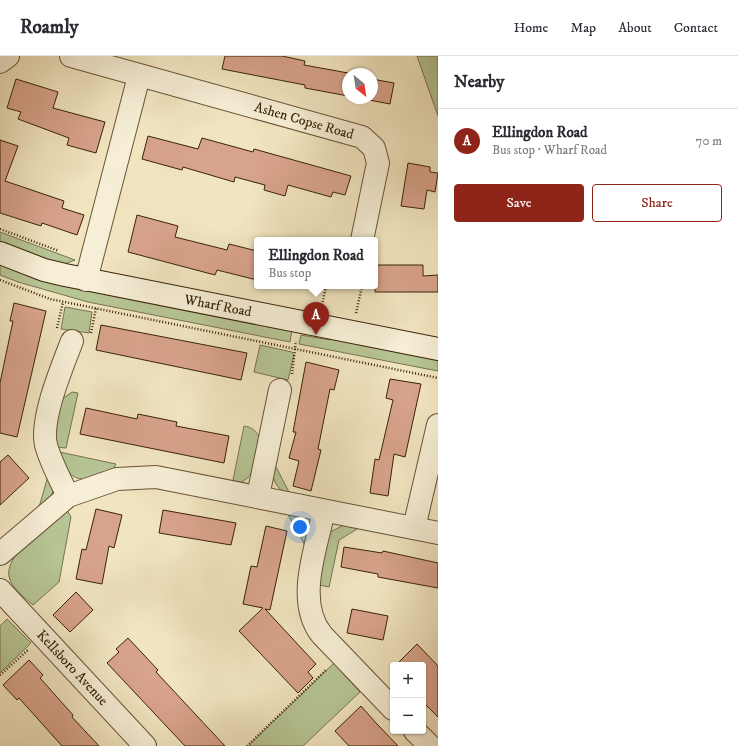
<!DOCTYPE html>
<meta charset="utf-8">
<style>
:root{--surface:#fff;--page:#f2f2f3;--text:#2b2b33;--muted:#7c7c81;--line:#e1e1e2;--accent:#8f2418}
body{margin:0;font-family:"IM FELL DW Pica",serif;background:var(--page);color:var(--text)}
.controls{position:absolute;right:12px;bottom:12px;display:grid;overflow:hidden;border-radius:4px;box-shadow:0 1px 3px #0004}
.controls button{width:36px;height:36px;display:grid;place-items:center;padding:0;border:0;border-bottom:1px solid var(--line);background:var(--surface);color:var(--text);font:20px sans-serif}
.compass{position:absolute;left:342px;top:12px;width:36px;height:36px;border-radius:50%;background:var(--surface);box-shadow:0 1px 3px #0004;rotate:150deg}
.you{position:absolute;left:300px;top:471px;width:14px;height:14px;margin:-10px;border:3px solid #fff;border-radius:50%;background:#1a73e8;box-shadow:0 0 0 6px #1a73e833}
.badge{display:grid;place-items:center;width:26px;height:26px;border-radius:50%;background:var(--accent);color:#fff;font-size:13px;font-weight:700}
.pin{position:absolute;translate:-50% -33px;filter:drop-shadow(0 1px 2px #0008)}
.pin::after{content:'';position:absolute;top:21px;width:14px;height:12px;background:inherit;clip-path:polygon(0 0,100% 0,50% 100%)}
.popup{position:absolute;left:254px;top:181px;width:124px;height:52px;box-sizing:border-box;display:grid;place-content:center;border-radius:4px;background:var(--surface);filter:drop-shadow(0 1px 3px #0005);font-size:13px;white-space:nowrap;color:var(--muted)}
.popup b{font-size:15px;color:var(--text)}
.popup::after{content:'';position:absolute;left:50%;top:100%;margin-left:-8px;border:8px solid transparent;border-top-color:var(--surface)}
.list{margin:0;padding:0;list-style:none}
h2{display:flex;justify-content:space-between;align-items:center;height:52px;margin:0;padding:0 16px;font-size:17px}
h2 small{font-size:13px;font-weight:400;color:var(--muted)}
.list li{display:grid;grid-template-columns:26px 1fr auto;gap:12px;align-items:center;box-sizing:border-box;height:64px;padding:0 16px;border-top:1px solid var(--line)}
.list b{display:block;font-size:15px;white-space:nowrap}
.list p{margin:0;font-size:13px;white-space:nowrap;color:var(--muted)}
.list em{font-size:13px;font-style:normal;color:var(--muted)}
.actions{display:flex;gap:8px;padding:12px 16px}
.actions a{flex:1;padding:9px 0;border:1px solid var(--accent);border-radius:4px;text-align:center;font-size:14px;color:var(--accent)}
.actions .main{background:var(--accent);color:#fff}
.map{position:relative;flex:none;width:438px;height:690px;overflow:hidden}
header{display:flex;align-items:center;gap:24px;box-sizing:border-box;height:56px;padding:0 20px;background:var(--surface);border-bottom:1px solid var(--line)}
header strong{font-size:19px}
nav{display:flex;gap:22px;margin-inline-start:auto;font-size:14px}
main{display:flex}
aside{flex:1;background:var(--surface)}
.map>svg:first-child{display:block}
.green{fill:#b7c594;stroke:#78744e}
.building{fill:#d8a38b;stroke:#392307}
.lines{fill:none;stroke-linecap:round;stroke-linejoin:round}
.street-casing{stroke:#675435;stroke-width:24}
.secondary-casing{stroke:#392307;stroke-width:24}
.path{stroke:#392307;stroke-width:2.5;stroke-dasharray:1 2;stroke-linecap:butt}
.street{stroke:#f6eed6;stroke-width:22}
.secondary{stroke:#f6eed6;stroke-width:22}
.labels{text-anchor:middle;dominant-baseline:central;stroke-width:3;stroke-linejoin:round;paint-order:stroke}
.street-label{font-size:14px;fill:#392307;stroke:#f6eed6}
</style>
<header>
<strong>Roamly</strong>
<nav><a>Home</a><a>Map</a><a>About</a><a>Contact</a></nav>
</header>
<main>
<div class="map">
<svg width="438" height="690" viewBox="0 0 438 690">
<rect width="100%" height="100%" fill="#f1e5c0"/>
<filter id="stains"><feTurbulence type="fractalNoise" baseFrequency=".005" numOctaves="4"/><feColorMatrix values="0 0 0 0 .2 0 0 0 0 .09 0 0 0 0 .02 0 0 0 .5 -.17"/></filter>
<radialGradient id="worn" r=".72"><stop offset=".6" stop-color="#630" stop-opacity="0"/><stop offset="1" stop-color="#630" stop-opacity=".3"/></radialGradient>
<g class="green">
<polygon points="417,0 438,0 438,60"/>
<polygon points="0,176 75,204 62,209 0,188"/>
<polygon points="0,207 145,245 292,274 290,286 88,246 18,226 0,219"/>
<polygon points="65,251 92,256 89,277 61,273"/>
<polygon points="301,279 330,284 331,281 438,304 438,315 299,288"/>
<polygon points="260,289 292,296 294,299 288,324 254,316"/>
<polygon points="72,336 78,337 66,392 53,391 51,383 62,343"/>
<path d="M244 370C252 371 256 375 260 382 256 404 258 424 232 429Z"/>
<path d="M55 395 116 408 111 418C76 427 73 427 55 395Z"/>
<path d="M273 405 291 440C273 431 272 423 273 405Z"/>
<path d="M48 420C57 437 53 439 39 451Z"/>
<path d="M67 454 71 461 59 526 33 549C25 542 14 534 10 524 0 499 50 468 67 454Z"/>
<path d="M286 455C311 463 311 472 308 495Z"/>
<polygon points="346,468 362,470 339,484 329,531 314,528 330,476"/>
<polygon points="7,563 31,587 0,617 0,570"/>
<polygon points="334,607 360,636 303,690 248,690"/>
</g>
<g class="building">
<polygon points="225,0 282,0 305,5 304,9 348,17 348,40 305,32 305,29 222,13"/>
<polygon points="16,23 58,36 53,52 105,66 96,97 67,89 69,82 18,63 21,56 7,52"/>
<polygon points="372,23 394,27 390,48 359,42 372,42"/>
<polygon points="148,80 198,93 202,82 253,96 254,93 351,120 345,139 333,136 331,141 288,129 285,140 264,134 265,129 235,121 234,126 183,111 182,114 142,103"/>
<polygon points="0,84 18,90 5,125 64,145 62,152 84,159 77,179 42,167 41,170 0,157"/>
<polygon points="408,107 430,111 430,116 438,117 435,136 427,134 424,153 401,150"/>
<polygon points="137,159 178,170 175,181 227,194 229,188 257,195 257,224 217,214 215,219 128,196"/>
<polygon points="375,209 423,209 423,220 438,219 438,236 375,236"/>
<polygon points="14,247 46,255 17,381 0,377 0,327 13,265 10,265"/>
<polygon points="101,269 247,297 241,324 96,294"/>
<polygon points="306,306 339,314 334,334 330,333 318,393 321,394 311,435 293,430 299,405 289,402 296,376 293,376"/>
<polygon points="390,323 421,328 405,401 394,398 388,440 370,437 375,403 379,404 393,344 386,342"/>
<polygon points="86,352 137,363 138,358 177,366 176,370 229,380 224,407 80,378"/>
<polygon points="8,399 29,422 0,449 0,406"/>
<polygon points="96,453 122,459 114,492 109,490 102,528 76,523 82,493 86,494"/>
<polygon points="163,454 236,467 231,489 159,477"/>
<polygon points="266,470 287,475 270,554 265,553 316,608 308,616 313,622 298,637 239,575 263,552 243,548 251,510 257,511"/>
<polygon points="344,491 382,497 383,495 438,507 438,532 378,521 378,518 341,511"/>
<polygon points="76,536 93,554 70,576 53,559"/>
<polygon points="352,553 388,560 383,584 347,577"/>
<polygon points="128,582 158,614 156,616 225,690 185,690 107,607 119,596 116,593"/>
<polygon points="417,588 438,610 438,661 423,646 423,609 396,609"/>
<polygon points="29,604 43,619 40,622 73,659 72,661 99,690 62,690 19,642 17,644 3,629"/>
<polygon points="361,650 376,667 398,690 349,690 335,675"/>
</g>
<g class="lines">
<g class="street-casing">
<g id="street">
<polyline points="71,0 362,81 374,92 378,107 362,184"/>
<polyline points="0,6 8,0"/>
<polyline points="86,224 139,20"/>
<path d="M68 440C60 423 51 407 46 389 40 363 62 311 72 285"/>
<polyline points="258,440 280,334"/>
<path d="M324 455C316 492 295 546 322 579L393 653"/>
<polyline points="414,472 438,369"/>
<polyline points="0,498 68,440 117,423 156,421 438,477"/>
<polyline points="0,534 145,690"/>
<polyline points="415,675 430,690"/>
</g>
</g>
<g class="secondary-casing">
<polyline id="secondary" points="0,197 44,214 65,219 438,293"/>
</g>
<g class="path">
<polyline points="0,173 59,195"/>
<polyline points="0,224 50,243 438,322"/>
<polyline points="322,249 326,230"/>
<polyline points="356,257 362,230"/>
<polyline points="57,272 63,246"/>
<polyline points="91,277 96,252"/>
<polyline points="292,318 296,285"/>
<polyline points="0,619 29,593"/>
<polyline points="247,690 327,613"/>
</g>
<use href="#street" class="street"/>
<use href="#secondary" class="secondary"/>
</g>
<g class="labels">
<g class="street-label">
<text transform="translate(304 65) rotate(16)">Ashen Copse Road</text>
<text transform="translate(218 250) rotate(11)">Wharf Road</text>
<text transform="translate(72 612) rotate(47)">Kellsboro Avenue</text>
</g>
</g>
<rect width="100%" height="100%" filter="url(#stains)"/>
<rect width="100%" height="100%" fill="url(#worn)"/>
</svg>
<div class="controls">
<button>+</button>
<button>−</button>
</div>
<svg class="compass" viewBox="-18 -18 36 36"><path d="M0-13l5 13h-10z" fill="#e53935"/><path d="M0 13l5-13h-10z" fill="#7c7c81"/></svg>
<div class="you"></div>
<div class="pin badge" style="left:316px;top:279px">A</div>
<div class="popup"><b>Ellingdon Road</b>Bus stop</div>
</div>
<aside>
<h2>Nearby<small></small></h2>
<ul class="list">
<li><span class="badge">A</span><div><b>Ellingdon Road</b><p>Bus stop · Wharf Road</p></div><em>70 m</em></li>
</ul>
<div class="actions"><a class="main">Save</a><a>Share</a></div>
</aside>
</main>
